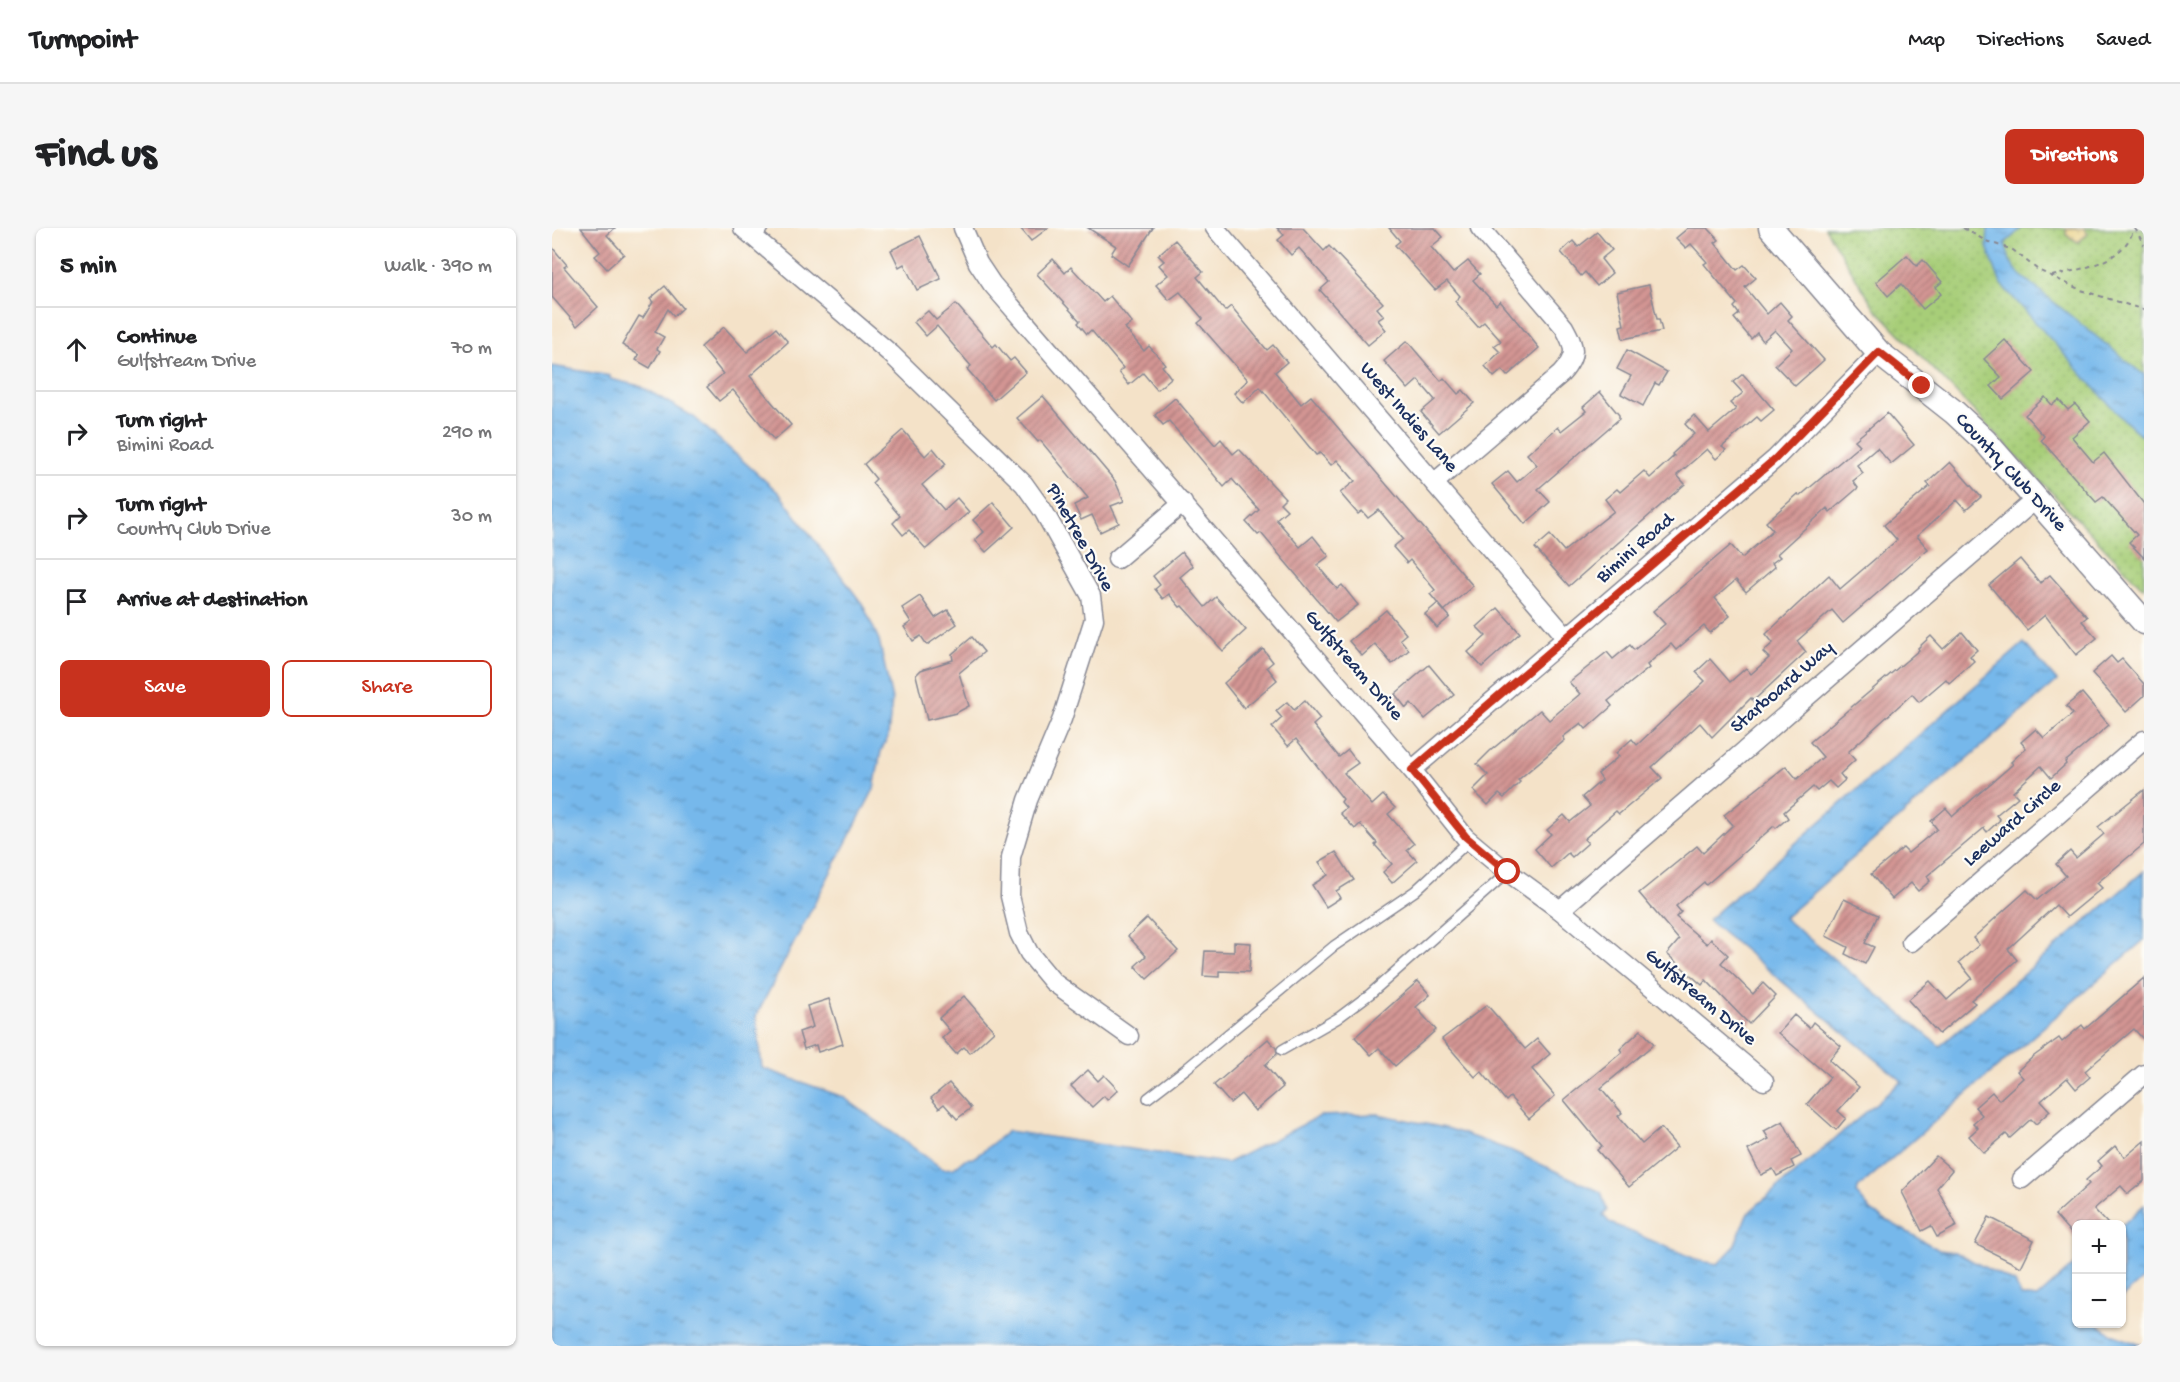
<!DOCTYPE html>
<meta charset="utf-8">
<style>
:root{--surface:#fff;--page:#f6f6f6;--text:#202124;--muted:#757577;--line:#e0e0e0;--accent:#c8321e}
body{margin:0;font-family:"Gochi Hand",sans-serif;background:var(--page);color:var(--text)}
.controls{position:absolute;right:18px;bottom:18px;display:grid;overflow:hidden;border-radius:9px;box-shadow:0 2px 4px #0004}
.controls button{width:54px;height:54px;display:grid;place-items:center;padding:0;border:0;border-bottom:2px solid var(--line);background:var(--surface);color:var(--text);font:30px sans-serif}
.stop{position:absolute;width:18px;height:18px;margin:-14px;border:4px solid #c8321e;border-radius:50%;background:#fff}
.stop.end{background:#c8321e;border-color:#fff;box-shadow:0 2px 6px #0008}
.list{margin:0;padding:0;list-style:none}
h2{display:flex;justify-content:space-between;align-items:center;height:78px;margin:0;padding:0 24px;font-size:26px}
h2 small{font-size:20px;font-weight:400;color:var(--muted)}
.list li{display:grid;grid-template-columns:39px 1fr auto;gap:18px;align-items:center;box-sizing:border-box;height:84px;padding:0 24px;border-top:2px solid var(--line)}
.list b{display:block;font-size:22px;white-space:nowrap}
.list p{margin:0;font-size:20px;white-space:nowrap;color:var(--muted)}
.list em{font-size:20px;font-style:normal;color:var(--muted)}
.actions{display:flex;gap:12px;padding:18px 24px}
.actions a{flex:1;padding:14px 0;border:2px solid var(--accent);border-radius:9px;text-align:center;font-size:21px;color:var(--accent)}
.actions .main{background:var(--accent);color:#fff}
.icon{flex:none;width:33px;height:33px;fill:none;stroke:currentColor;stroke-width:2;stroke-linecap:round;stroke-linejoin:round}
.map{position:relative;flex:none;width:1592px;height:1118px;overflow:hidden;border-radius:9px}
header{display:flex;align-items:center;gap:36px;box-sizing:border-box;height:84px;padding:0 30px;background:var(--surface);border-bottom:2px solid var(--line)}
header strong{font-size:28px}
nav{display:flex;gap:33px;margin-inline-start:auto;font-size:21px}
.intro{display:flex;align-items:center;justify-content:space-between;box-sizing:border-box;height:144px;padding:0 36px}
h1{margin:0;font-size:42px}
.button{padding:15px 27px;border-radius:9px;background:var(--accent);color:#fff;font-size:21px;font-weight:700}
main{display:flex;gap:36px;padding:0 36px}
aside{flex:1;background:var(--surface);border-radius:9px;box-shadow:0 2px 4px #0004}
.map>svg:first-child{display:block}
.grass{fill:url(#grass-dots);stroke:#617e6b;stroke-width:1.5}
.sand{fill:url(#sand-dots);stroke:#84847e;stroke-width:1.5}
.water{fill:url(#water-ripples);stroke:#4874a4;stroke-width:1.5}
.building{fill:url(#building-hatch)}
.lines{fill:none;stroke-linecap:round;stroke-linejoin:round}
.lane-casing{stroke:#888893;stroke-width:12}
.street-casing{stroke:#888893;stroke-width:21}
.secondary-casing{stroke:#888893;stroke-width:27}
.path{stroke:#888893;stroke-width:2;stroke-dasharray:4.5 4.5;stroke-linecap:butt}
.lane{stroke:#fff;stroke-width:9}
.street{stroke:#fff;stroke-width:18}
.secondary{stroke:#fff;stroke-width:24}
.route{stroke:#c8321e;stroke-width:8}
.labels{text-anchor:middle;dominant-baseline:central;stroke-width:4.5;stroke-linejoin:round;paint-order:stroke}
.street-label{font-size:20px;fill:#1b2f5e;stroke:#fdfcf7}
</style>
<header>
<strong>Turnpoint</strong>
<nav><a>Map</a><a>Directions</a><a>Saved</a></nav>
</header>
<div class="intro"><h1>Find us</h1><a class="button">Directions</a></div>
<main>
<aside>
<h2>5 min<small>Walk · 390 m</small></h2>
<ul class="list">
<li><svg class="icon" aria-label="ahead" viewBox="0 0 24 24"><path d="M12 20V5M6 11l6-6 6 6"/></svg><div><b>Continue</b><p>Gulfstream Drive</p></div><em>70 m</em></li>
<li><svg class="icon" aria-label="right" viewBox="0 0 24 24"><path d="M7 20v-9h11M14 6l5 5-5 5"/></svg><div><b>Turn right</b><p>Bimini Road</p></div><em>290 m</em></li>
<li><svg class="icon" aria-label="right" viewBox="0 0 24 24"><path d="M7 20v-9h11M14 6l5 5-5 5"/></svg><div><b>Turn right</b><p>Country Club Drive</p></div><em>30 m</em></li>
<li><svg class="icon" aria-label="arrive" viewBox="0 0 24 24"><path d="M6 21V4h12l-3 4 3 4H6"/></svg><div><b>Arrive at destination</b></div></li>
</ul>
<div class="actions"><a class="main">Save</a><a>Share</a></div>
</aside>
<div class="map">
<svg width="1592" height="1118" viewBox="0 0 1592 1118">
<defs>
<pattern id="grass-dots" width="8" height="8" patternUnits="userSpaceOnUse" patternTransform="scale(1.5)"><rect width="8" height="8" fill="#a7ce78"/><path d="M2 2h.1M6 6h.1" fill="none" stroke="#8fb16a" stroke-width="1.8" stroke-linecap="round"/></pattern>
<pattern id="sand-dots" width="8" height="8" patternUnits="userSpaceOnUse" patternTransform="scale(1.5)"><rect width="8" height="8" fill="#eeda9e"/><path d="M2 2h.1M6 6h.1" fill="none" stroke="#ccbb8a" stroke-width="1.8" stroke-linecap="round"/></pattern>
<pattern id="water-ripples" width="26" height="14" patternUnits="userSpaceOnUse" patternTransform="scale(1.5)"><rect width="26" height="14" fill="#76b8eb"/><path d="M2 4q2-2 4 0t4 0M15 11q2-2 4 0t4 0" fill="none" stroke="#6096c2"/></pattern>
<pattern id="building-hatch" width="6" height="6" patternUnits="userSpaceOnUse" patternTransform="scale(1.5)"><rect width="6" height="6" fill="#d39593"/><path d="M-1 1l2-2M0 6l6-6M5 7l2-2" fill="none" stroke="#aa7a7b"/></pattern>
</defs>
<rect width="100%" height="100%" fill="#fdfcf7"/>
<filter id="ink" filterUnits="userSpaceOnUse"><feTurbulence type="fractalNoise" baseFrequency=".0167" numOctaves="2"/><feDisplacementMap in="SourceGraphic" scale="12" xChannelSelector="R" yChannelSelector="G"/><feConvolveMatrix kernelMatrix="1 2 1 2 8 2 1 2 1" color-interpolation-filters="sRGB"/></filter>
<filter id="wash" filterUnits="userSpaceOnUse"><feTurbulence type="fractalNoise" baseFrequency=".008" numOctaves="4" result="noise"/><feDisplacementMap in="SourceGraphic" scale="24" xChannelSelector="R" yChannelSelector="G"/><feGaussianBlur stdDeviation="1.35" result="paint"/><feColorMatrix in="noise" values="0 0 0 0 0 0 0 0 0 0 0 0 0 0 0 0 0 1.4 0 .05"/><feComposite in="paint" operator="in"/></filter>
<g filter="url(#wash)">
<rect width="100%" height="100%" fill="#f4e2c8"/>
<polygon class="grass" points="1273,0 1592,0 1592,361 1322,79"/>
<polygon class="sand" points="1514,0 1532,0 1536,6 1526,14 1514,7"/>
<g class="water">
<polygon points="1436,0 1470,0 1453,15 1458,33 1467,46 1592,147 1592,210 1569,189 1449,56 1435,19"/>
<polygon points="0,138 58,148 58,151 88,158 142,189 227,265 311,377 327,412 340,472 336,508 329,523 322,561 204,788 210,840 291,869 391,941 402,940 413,931 422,930 456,903 675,935 768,888 826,886 898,901 960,923 1049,964 1055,983 1051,987 1058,995 1148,1033 1166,1036 1182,1019 1195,986 1350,853 1156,692 1472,415 1505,453 1232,690 1388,818 1592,643 1592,712 1306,960 1305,966 1320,984 1387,1022 1403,1024 1463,1055 1469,1068 1485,1070 1524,1035 1524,1096 1545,1096 1562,1107 1592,1118 0,1118"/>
<polygon points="1592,977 1592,1050 1570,1069 1570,997"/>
</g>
<g id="blocks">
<g class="building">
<polygon points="29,0 63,0 55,7 72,26 55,41 43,28 48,24"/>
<polygon points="468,0 496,0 479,13"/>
<polygon points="536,0 601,0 576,38 559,26 564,18"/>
<polygon points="725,0 751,0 772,23 777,18 831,75 825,80 832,88 826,92 834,102 816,117 768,62 777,54 747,20 739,27 726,12 732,7"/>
<polygon points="837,0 883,0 891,9 879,19 901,45 916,33 928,46 921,52 944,77 948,73 987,120 955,148 950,142 942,149 933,138 948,124 942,118 949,113 932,94 926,99 903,73 908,68 895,53 883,62 843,17 848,13"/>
<polygon points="1136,0 1156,0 1167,12 1163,15 1185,42 1192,37 1204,50 1193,59 1215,86 1228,74 1240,88 1236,92 1272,132 1243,158 1223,137 1240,121 1223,102 1211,113 1205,105 1199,111 1182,90 1187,86 1182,79 1185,76 1152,36 1155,34 1139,16 1134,20 1124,10"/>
<polygon points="1045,4 1060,22 1049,31 1060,45 1045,58 1033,44 1029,48 1009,24 1021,13 1026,19"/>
<polygon points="368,8 389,51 365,62 352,36 347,39 339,22"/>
<polygon points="623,12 651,44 645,49 673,83 679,78 715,122 721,117 735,134 723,144 749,176 759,168 921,358 892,383 878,366 883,362 858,332 855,335 841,319 851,311 827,282 816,290 810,283 806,286 788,265 803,253 785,232 779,237 768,225 764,227 708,159 691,175 682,165 696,152 646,95 651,91 628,64 617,72 604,57 616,47 607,37 612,33 606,27"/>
<polygon points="0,19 15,37 12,39 46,79 25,98 0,69"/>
<polygon points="1355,27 1365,38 1371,32 1390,54 1384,59 1389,66 1371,81 1349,56 1336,68 1324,54"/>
<polygon points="501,31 513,45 519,39 551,74 558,68 580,95 573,100 592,123 597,118 613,136 610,138 619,150 605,162 591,145 577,157 567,144 571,140 539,102 535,106 526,95 528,93 485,46"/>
<polygon points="1097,57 1105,91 1107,91 1110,103 1071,111 1068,98 1072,97 1065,64"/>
<polygon points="113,58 131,80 122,88 116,81 103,104 112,109 105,121 108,123 98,140 84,132 87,127 70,117 87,88 91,90 101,74 98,71"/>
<polygon points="404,76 441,119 444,116 458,133 462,130 474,144 442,172 415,141 419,138 385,98 374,108 362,94 376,83 384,92"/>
<polygon points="172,99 195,124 224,100 236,114 198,148 239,197 222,212 181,162 167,173 155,159 171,146 149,119"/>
<polygon points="1453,112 1482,144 1451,171 1439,158 1449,149 1432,131"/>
<polygon points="855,113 889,153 892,150 906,166 911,162 922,175 887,205 869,184 883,172 866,152 856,161 832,133"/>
<polygon points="1075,122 1115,144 1107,157 1103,155 1091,178 1069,166 1079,148 1065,141"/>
<polygon points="1191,146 1222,182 1209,193 1205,189 1170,219 1174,222 1164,231 1155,221 1125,247 1133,256 1017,358 983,320 998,307 1012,323 1062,283 1053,271 1065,261 1068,264 1092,243 1098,250 1122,228 1120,226 1142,206 1133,196 1142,187 1157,204 1184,181 1178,175 1191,165 1181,154"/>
<polygon points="1048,164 1067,187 1067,191 986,261 998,274 973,296 940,256 956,243 965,254 985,237 975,226 1006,199 1009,203 1034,183 1031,179"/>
<polygon points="491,168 563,253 572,273 559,278 567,295 548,304 540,287 529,292 522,277 536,270 488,212 486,214 465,190"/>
<polygon points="1493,169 1500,177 1507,172 1516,182 1523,176 1538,193 1520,209 1541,234 1552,225 1592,276 1592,330 1577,314 1585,307 1551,269 1544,274 1489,212 1492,208 1473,187"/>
<polygon points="623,170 663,217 669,211 681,226 687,221 733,270 728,275 735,282 724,291 748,319 761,308 777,328 765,337 785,361 790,357 806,377 784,394 709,305 706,307 694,294 707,282 680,251 672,259 617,193 611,197 603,187"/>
<polygon points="1335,185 1362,217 1339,236 1325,220 1305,237 1311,245 1301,253 1306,260 1278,284 1275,280 1225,326 1228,329 1220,335 1223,339 1194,364 1184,352 1163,370 1178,388 1158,405 1152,398 1124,422 1119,416 1095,437 1097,440 1056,473 1060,478 1034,501 1029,495 1011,509 1013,512 966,552 968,554 952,570 947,566 936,577 921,562 936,547 925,536 938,523 988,482 997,492 1028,466 1017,454 1055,424 1061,431 1078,417 1082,422 1113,396 1101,383 1179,317 1190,330 1221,302 1214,294 1246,266 1248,268 1308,217 1303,212"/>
<polygon points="351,202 373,228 381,220 394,236 370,257 392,282 405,270 417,284 374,321 357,302 351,307 341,295 348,288 320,255 324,251 312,236"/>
<polygon points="1398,234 1429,269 1414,282 1405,272 1365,308 1376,321 1291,395 1280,382 1245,413 1254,424 1213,462 1201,473 1199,470 1160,509 1148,495 1100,539 1110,550 1067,586 1064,583 1032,611 1036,615 1020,629 1016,625 999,640 983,621 999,606 995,602 1012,587 1018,594 1038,578 1030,569 1050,552 1046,546 1067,528 1064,525 1080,511 1085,517 1153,453 1144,444 1158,431 1178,454 1194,440 1199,446 1217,430 1211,424 1221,415 1214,406 1277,347 1288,361 1345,312 1332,297 1378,258 1375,255"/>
<polygon points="441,274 462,299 434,324 423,312 432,304 421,292"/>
<polygon points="630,324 641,338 628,349 653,379 664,369 694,402 671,423 630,378 628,379 617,366 611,371 603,361 608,357 601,348"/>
<polygon points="1468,331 1488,355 1498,347 1535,389 1530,393 1545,410 1524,427 1493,387 1475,402 1437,357"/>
<polygon points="368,368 383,390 396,382 405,396 375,417 369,408 361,413 352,399 359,394 350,380"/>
<polygon points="886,375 898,389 885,400 873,386"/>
<polygon points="946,380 968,405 930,439 916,424 934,408 925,399"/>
<polygon points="834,382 854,406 848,411 857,422 840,436 823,416 810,428 797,413"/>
<polygon points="1410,404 1425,422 1418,428 1422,433 1397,455 1394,451 1367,474 1360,466 1296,524 1303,532 1288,546 1293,552 1284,560 1277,553 1265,563 1261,559 1232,584 1236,590 1224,600 1222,598 1154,657 1152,654 1124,678 1129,684 1124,689 1155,716 1159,711 1176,727 1169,735 1201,766 1211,755 1224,768 1197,796 1154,752 1150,757 1115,726 1127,712 1087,665 1145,618 1151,625 1181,597 1172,587 1234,538 1245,551 1271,529 1258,514 1367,422 1366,420 1379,408 1391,421"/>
<polygon points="420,409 432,424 407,445 417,478 404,485 375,492 364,447 369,442 401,432 400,426"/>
<polygon points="711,421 721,434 715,439 725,452 692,480 672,455"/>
<polygon points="1559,428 1565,435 1570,431 1592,456 1592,468 1574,484 1540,445"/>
<polygon points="877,437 902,467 873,491 859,475 854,480 843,466"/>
<polygon points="1530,465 1557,497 1513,534 1514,536 1499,550 1489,538 1461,564 1466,569 1444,587 1448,592 1435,604 1432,600 1375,648 1378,653 1366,663 1359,655 1340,671 1319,646 1351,620 1356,625 1385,601 1379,593 1394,580 1401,588 1461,536 1459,534 1474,520 1469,514 1484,501 1492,510 1521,486 1514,478"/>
<polygon points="753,473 768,491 761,497 787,529 796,522 806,535 792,545 820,577 831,567 843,580 836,586 862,616 855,622 865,633 840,655 831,644 840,636 823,617 825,615 808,596 803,601 788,585 794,580 789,574 791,571 744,511 736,518 720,499 730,490 724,483 735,474 742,482"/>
<polygon points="1592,562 1592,616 1545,655 1550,660 1515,689 1504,677 1456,721 1465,732 1419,772 1423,775 1387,806 1356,772 1378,753 1395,772 1420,750 1407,734 1427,717 1421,710 1475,662 1485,672 1514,648 1504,636 1518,623 1524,630 1552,606 1546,599"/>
<polygon points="784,624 802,652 784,663 788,670 774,679 760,657 776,647 767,634"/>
<polygon points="1292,671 1326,687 1313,715 1322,719 1313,736 1293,726 1296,719 1274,708"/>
<polygon points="595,690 626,723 595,751 583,738 594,728 576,708"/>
<polygon points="682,714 699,715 697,744 667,743 667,749 651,748 653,723 682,724"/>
<polygon points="1592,750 1592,812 1582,801 1533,843 1538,849 1524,861 1515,850 1489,873 1498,883 1484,896 1479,891 1458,910 1454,906 1432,925 1417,908 1426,900 1421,895 1430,887 1423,879 1440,864 1447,872 1471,850 1465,843 1482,828 1507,810 1510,814 1530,797 1533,801"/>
<polygon points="866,753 878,767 864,779 884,802 843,838 827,820 819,827 803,809"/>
<polygon points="412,768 442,803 418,825 412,819 404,826 390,810 398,803 387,790"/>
<polygon points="277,771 291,816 266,824 264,817 252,821 247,804 261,799 255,778"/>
<polygon points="935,777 973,821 985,811 998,826 980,841 1003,868 977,891 958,869 954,873 929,843 923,849 890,811"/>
<polygon points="1242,787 1257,800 1261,794 1289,818 1277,832 1307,859 1286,883 1294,890 1284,902 1255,876 1278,849 1226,805"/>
<polygon points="1089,802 1102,816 1049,860 1070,885 1066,888 1090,916 1109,900 1125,919 1077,959 1045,922 1050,918 1012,872 1070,824 1068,821"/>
<polygon points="716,811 724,820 725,826 713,837 731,859 703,883 689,866 678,875 662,857"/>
<polygon points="536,842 546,853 552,847 566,862 555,872 552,868 540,879 519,858"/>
<polygon points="397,855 419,880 405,891 392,876 387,880 379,870"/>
<polygon points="1231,893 1249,928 1239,933 1242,939 1225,948 1221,941 1209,947 1196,922 1217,911 1212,903"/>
<polygon points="1592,913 1592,953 1576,966 1569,958 1542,981 1556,996 1524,996 1524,1011 1503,987 1537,956 1534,952 1550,938 1546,933 1563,918 1573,929"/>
<polygon points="1384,928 1400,942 1385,960 1405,998 1385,1009 1379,998 1370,1003 1350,964"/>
<polygon points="1437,989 1482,1012 1469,1039 1423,1016"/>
</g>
</g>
</g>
<g filter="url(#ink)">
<use href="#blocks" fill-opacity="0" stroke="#888893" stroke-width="1.5"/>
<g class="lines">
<g class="lane-casing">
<g id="lane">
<polyline points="204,11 211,0"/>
<polyline points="730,822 786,790 818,766 956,644"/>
<polyline points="596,870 635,840 782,718 863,663 918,612"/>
</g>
</g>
<g class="street-casing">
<g id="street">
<polyline points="191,0 339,126 472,256 492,284 539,368 542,391 510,491 476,572 459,629 458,668 467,705 477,725 501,754 577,808"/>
<polyline points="411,0 426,35 440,56 860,542 913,609 949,639 1008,682 1212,853"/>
<polyline points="663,0 1015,410"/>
<path d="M882 255 1009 146C1026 127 1023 119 1012 99L928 0"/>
<polyline points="565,331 631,275"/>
<polyline points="860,542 1223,231 1327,125"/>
<polyline points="1008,682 1484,271"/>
<polyline points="1359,714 1592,512"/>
<polyline points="1470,951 1592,846"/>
</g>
</g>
<g class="secondary-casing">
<polyline id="secondary" points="1219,0 1327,125 1402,184 1432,212 1592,394"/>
</g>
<g class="path">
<polyline points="1411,0 1434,13 1461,22 1486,42 1529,62 1592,82"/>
<polyline points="1583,0 1592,17"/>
<path d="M1500 48C1531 40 1572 35 1582 0"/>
</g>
<use href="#lane" class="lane"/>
<use href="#street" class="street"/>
<use href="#secondary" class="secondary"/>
</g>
</g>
<g class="lines" filter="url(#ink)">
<polyline class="route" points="956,644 914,609 860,542 1223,231 1327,124 1370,158"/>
</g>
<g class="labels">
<g class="street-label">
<text transform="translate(856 190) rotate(49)">West Indies Lane</text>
<text transform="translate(1458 245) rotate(47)">Country Club Drive</text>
<text transform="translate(527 310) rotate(61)">Pinetree Drive</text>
<text transform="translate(1084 321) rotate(-41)">Bimini Road</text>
<text transform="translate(801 438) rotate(49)">Gulfstream Drive</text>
<text transform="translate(1231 460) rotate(-41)">Starboard Way</text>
<text transform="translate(1461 596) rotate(-41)">Leeward Circle</text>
<text transform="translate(1148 770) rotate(40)">Gulfstream Drive</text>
</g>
</g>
</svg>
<div class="controls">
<button>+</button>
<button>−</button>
</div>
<div class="stop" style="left:956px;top:644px"></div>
<div class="stop end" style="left:1370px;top:158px"></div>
</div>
</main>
